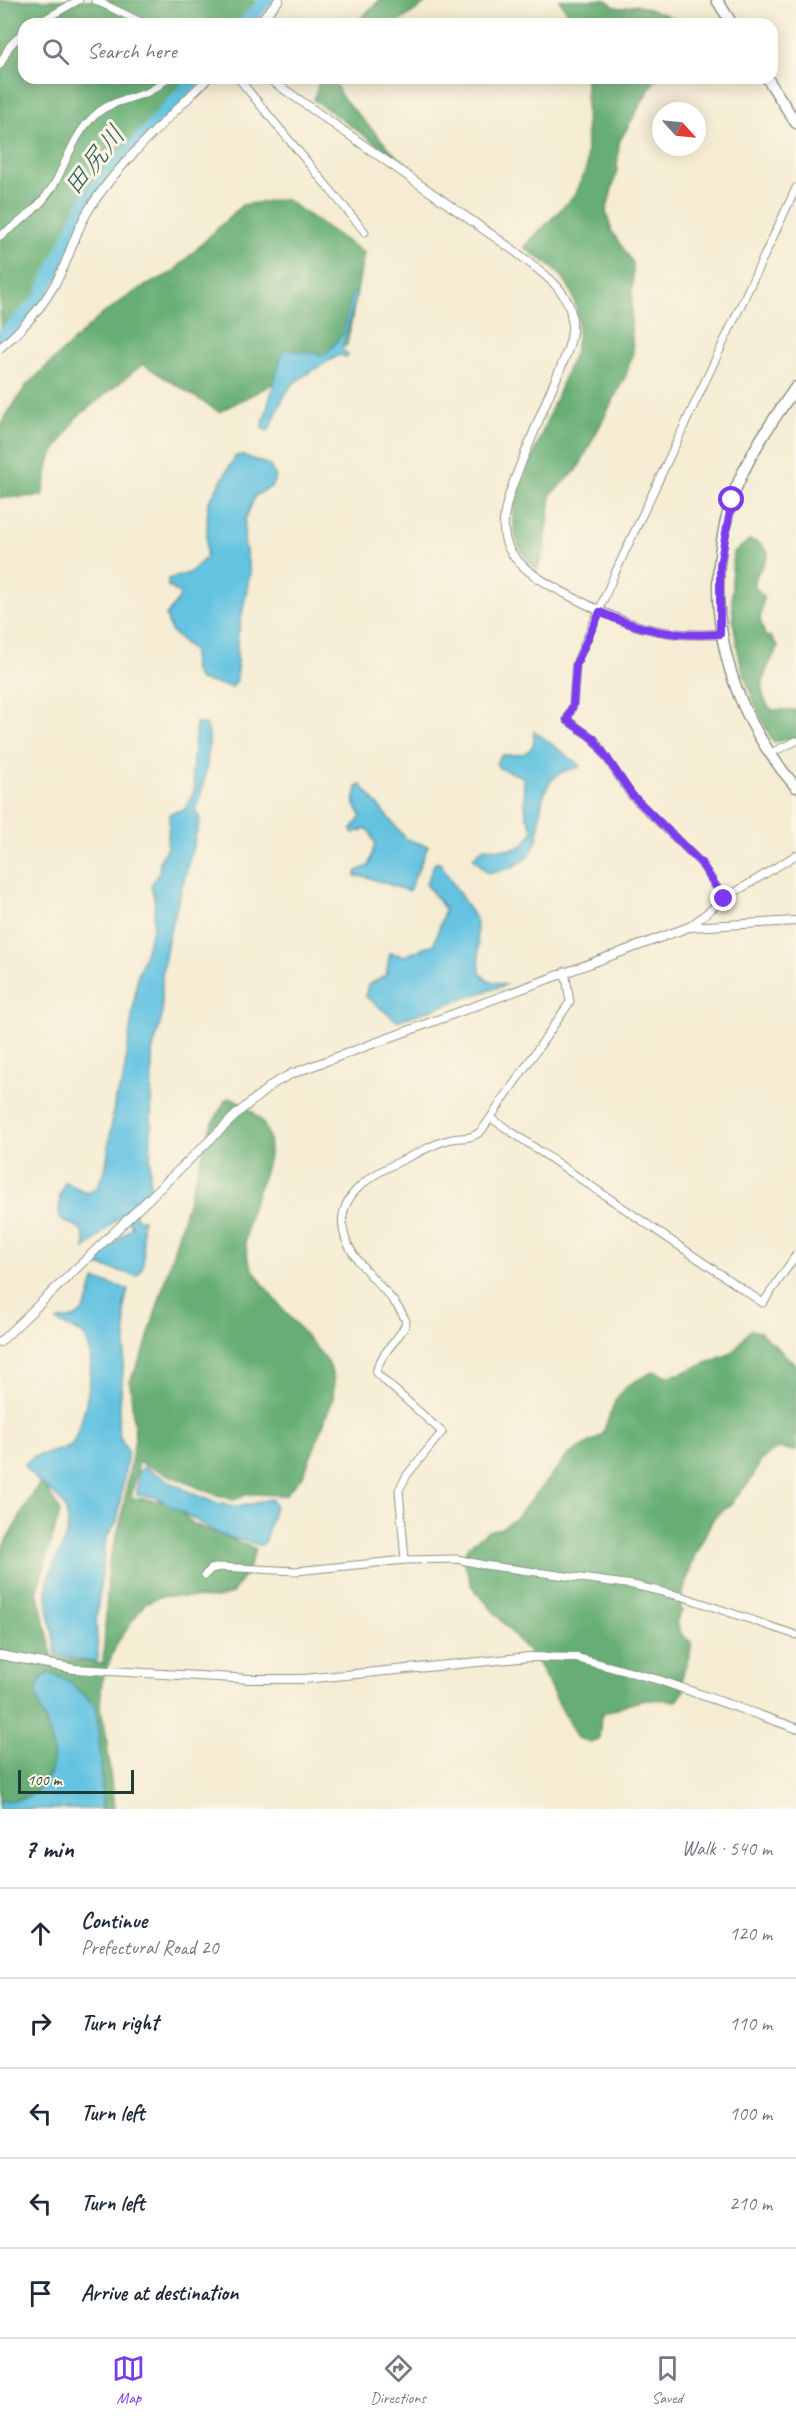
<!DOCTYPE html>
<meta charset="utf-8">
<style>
:root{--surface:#fff;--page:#f2f2f3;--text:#1f2937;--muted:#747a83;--line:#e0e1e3;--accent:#7c3aed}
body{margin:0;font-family:Caveat,"Klee One",sans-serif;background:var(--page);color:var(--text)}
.compass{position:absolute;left:652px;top:102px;width:54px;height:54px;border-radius:50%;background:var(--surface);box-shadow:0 3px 15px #0003;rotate:117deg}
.scale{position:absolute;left:18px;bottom:15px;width:116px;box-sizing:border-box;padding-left:6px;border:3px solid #1f3d34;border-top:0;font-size:16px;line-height:21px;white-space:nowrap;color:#1f3d34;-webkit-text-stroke:4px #fcf5e5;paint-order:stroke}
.stop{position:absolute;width:18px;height:18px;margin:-14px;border:4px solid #7c3aed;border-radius:50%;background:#fff}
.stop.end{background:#7c3aed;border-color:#fff;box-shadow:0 2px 6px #0008}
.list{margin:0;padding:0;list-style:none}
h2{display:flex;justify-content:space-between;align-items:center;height:78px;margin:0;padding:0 24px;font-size:26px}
h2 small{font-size:20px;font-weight:400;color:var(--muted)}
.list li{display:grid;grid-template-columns:39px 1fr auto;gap:18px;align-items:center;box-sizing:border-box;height:90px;padding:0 24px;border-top:2px solid var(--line)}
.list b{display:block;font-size:22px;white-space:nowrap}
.list p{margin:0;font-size:20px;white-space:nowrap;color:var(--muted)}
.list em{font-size:20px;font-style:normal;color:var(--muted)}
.icon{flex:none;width:33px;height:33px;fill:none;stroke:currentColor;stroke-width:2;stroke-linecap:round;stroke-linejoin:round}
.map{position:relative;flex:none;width:796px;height:1809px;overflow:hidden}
.search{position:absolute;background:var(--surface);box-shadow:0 3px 15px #0003;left:18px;right:18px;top:18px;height:66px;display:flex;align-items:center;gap:15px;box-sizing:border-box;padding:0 21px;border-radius:18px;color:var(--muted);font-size:22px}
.sheet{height:528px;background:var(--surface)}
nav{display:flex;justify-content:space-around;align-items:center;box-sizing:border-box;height:84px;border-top:2px solid var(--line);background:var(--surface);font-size:16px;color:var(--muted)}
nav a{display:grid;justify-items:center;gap:3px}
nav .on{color:var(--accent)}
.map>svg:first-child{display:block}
.forest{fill:#66ae75;stroke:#427654;stroke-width:1.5}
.water{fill:#63c3e1;stroke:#41808a;stroke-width:1.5}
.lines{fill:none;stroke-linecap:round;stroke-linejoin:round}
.river{stroke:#63c3e1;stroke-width:14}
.minor-casing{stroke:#8a9484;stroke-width:9}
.tertiary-casing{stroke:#8a9484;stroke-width:10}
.primary-casing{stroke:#8a9484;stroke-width:13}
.minor{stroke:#fff;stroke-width:7}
.tertiary{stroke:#fff;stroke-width:8}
.primary{stroke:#fff;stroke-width:10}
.route{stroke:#7c3aed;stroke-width:8}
.labels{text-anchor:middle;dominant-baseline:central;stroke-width:6;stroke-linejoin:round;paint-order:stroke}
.water-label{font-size:27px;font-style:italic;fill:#305e5f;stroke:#fcf5e5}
</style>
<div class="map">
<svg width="796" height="1809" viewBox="0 0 796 1809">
<rect width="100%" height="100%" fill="#fcf5e5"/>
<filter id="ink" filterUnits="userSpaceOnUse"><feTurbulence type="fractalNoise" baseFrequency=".0167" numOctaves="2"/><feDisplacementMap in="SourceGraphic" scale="12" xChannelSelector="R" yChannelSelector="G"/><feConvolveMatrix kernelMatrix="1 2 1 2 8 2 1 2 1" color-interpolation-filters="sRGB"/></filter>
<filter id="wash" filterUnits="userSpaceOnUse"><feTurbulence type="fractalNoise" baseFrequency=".008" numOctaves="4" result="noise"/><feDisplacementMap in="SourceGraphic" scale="24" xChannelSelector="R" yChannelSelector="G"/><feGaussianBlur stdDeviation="1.35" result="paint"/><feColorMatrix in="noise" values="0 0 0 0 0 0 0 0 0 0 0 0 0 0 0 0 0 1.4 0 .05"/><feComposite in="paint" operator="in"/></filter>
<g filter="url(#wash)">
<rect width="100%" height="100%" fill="#f5ecd3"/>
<g class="forest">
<polygon points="0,0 272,0 248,24 24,24 24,78 199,78 85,206 51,285 25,320 0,343"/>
<polygon points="380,0 430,0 396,24 355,24"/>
<polygon points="559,0 606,0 615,7 622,8 636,5 664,14 681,24 576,24"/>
<polygon points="320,78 333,78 341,96 402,162 314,100"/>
<path d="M586 78H656L619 142 617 170 606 212 612 232 633 263 631 325 633 352 626 375 577 470 551 494 545 548 537 570C515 550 512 531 514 503L575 351C580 327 579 300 564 279 555 267 536 257 524 247L575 195 587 166Z"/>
<polygon points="285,199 364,253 347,345 219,412 143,364 76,418 50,459 42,496 0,498 0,425 26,386 100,316 139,289 172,273 242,205"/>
<path d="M750 540 759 543 768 552C767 566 753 573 754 586L764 597 760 619 765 636 771 637 778 647C768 666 752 692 772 710H796V738L773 742C738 674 728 631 733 553Z"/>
<path d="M232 1098C316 1142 231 1195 248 1259 254 1280 313 1342 329 1364L334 1380 333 1399 304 1474 285 1495 248 1494 234 1500 211 1493 139 1462 131 1498 171 1502 193 1524 256 1549 245 1575 231 1594 218 1598 162 1596 145 1603 117 1643 102 1679 100 1708 105 1726 114 1809H102L101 1760 96 1706 68 1681 53 1674 38 1697C42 1712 49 1727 52 1742 58 1778 35 1803 0 1801V1552L41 1480 60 1511 37 1591 53 1658 103 1664 109 1562 121 1521 135 1439 130 1381 144 1351 210 1128 226 1099Z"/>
<path d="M750 1330 760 1332 796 1365V1451L778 1448 761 1460 752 1478 730 1505 714 1517 694 1557 680 1602 682 1611 676 1622 682 1635 692 1643C690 1662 678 1671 684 1691L677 1701C644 1696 630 1703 601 1715L599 1738 592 1742 577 1738 537 1662 471 1585 463 1556 469 1546 488 1531 501 1528 516 1518 568 1455 602 1435 616 1399 626 1386 654 1371 667 1376 679 1374 727 1355 736 1349Z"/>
</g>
<g class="water">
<path d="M352 293 356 294 342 350 348 354 347 357 339 355C326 363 304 374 292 385 281 396 276 418 268 431L262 428 283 349 326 355 343 333Z"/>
<polygon points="242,455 269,465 276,477 271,487 255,496 245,520 244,541 250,573 237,640 237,680 232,687 199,680 194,671 193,651 171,631 166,616 180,597 179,593 168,586 168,579 189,573 206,558 208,503 236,456"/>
<path d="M196 723 206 725C214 736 203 796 195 808L200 819 168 939 162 975V1017L152 1052 150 1187 130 1207 137 1219H143C139 1232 150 1265 137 1276L98 1265 96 1261 133 1226 121 1215 85 1249C84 1219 75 1230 59 1218L60 1196 65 1182 88 1193 97 1188 106 1167 115 1099 123 1081 138 975 153 928 155 902 151 885 159 873 160 860 167 848 170 813 186 809 195 788 192 773Z"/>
<path d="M534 731 581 766C570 770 560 770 552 780 528 809 554 847 514 866 505 870 497 873 487 872L473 857 484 848C507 848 522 856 533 830L526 814 523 777 499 768 496 763 502 755C513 755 533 757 534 740 534 737 533 734 534 731Z"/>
<polygon points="361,785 406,839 428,846 409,891 367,877 355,876 357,871 369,866 375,844 370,831 365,829 353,833 351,831 361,816 354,803 357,787"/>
<polygon points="439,862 476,920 480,973 487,980 505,985 397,1021 365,996 368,985 386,975 390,953 404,956 434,944 445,909 426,884 435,863"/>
<path d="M96 1280 128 1289 124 1306 126 1338 118 1425 120 1437 128 1452 117 1522 106 1538 96 1620 98 1658 95 1662 56 1655C55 1632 44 1606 48 1582 53 1558 76 1534 65 1508 57 1491 33 1482 24 1465L33 1457 70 1447C84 1428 99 1358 85 1337 78 1327 65 1329 57 1321 63 1318 71 1320 76 1317 93 1306 88 1285 96 1280Z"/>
<path d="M144 1467C168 1480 211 1508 240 1506 251 1506 261 1500 272 1499L275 1506 264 1543 260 1545 221 1535 156 1497 137 1495 138 1472Z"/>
<path d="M49 1673 68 1681 96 1706 101 1760 102 1809H0V1801C39 1803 61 1775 51 1737 47 1722 37 1707 37 1692 37 1683 41 1677 49 1673Z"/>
</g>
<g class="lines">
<g class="river">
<polyline points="244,24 267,0"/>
<polyline points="0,339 40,300 86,201 196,78"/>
</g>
</g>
</g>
<g filter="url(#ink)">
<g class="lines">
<g class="minor-casing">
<g id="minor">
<polyline points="95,0 145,24"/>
<polyline points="36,24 79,0"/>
<polyline points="0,65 9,47 24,31"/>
<polyline points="238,78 365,232"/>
<path d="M0 236C22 221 43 205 56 181 69 156 76 129 100 111 119 96 151 99 166 78"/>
<polyline points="771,753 796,741"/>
<polyline points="724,899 701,863 631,795 594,739 567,720 573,705 576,664 581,652 615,573 796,188"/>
<polyline points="689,927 724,899 796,855"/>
<polyline points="491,1118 763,1303 796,1255"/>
<path d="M405 1560 399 1490 407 1475 442 1432 376 1373C380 1351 405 1335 406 1321 392 1291 358 1270 346 1240 329 1194 377 1172 411 1156 423 1151 435 1143 448 1140 462 1136 471 1141 482 1130L570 1002 565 971"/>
<polyline points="205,1575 211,1569 220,1567 296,1571 405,1560 457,1559 484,1565 633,1585 684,1597 796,1635"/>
</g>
</g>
<g class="tertiary-casing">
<g id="tertiary">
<polyline points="257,24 279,0"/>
<path d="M268 78 516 252C539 271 570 288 572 320 574 341 563 362 555 381 543 408 533 435 522 461 491 535 495 557 568 595 624 624 656 638 720 634"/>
<path d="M0 348C28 324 49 300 64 266 72 248 77 228 88 211 116 165 170 117 208 78"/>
<polyline points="0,1342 240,1111 273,1084 291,1074 689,927 796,921"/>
<polyline points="0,1655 75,1669 251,1679 304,1679 529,1657 577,1658 659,1680 796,1728"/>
</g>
</g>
<g class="primary-casing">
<g id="primary">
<polyline points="717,0 732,24"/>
<polyline points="767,78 796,123"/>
<path d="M796 387C772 421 744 461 731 502 700 604 726 707 796 787"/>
</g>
</g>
<use href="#minor" class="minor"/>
<use href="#tertiary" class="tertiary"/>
<use href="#primary" class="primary"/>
</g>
</g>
<g class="lines" filter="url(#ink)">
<path class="route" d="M724 899 701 863 632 795 594 739 567 720 573 705 576 664 600 612C642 631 674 637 720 634V565L732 500"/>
</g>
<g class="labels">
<g class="water-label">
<text transform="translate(94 160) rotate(-51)">田尻川</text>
</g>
</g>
</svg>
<svg class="compass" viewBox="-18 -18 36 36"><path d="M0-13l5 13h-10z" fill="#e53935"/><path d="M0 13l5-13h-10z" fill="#747a83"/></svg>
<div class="scale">100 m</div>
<div class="stop" style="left:732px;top:500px"></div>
<div class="stop end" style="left:724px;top:899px"></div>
<div class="search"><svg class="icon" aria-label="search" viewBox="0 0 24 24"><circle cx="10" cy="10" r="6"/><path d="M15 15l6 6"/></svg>Search here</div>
</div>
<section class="sheet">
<h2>7 min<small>Walk · 540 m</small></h2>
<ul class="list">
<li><svg class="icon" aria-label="ahead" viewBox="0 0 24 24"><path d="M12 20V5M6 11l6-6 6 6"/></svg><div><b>Continue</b><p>Prefectural Road 20</p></div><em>120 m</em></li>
<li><svg class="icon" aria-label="right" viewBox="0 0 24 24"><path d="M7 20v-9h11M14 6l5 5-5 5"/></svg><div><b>Turn right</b></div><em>110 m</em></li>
<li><svg class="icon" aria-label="left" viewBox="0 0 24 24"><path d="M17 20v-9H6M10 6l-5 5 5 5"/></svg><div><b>Turn left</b></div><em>100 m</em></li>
<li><svg class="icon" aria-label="left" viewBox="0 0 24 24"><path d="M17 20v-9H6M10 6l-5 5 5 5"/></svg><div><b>Turn left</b></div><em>210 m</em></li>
<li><svg class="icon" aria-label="arrive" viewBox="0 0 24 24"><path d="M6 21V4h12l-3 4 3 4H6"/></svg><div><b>Arrive at destination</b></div></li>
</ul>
</section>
<nav>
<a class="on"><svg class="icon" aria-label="map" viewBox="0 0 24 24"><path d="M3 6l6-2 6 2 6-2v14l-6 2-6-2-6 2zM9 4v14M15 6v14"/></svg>Map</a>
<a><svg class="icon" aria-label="directions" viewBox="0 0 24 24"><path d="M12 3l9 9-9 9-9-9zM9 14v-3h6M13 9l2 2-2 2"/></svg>Directions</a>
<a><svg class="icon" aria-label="saved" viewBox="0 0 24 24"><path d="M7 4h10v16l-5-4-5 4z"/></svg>Saved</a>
</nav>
